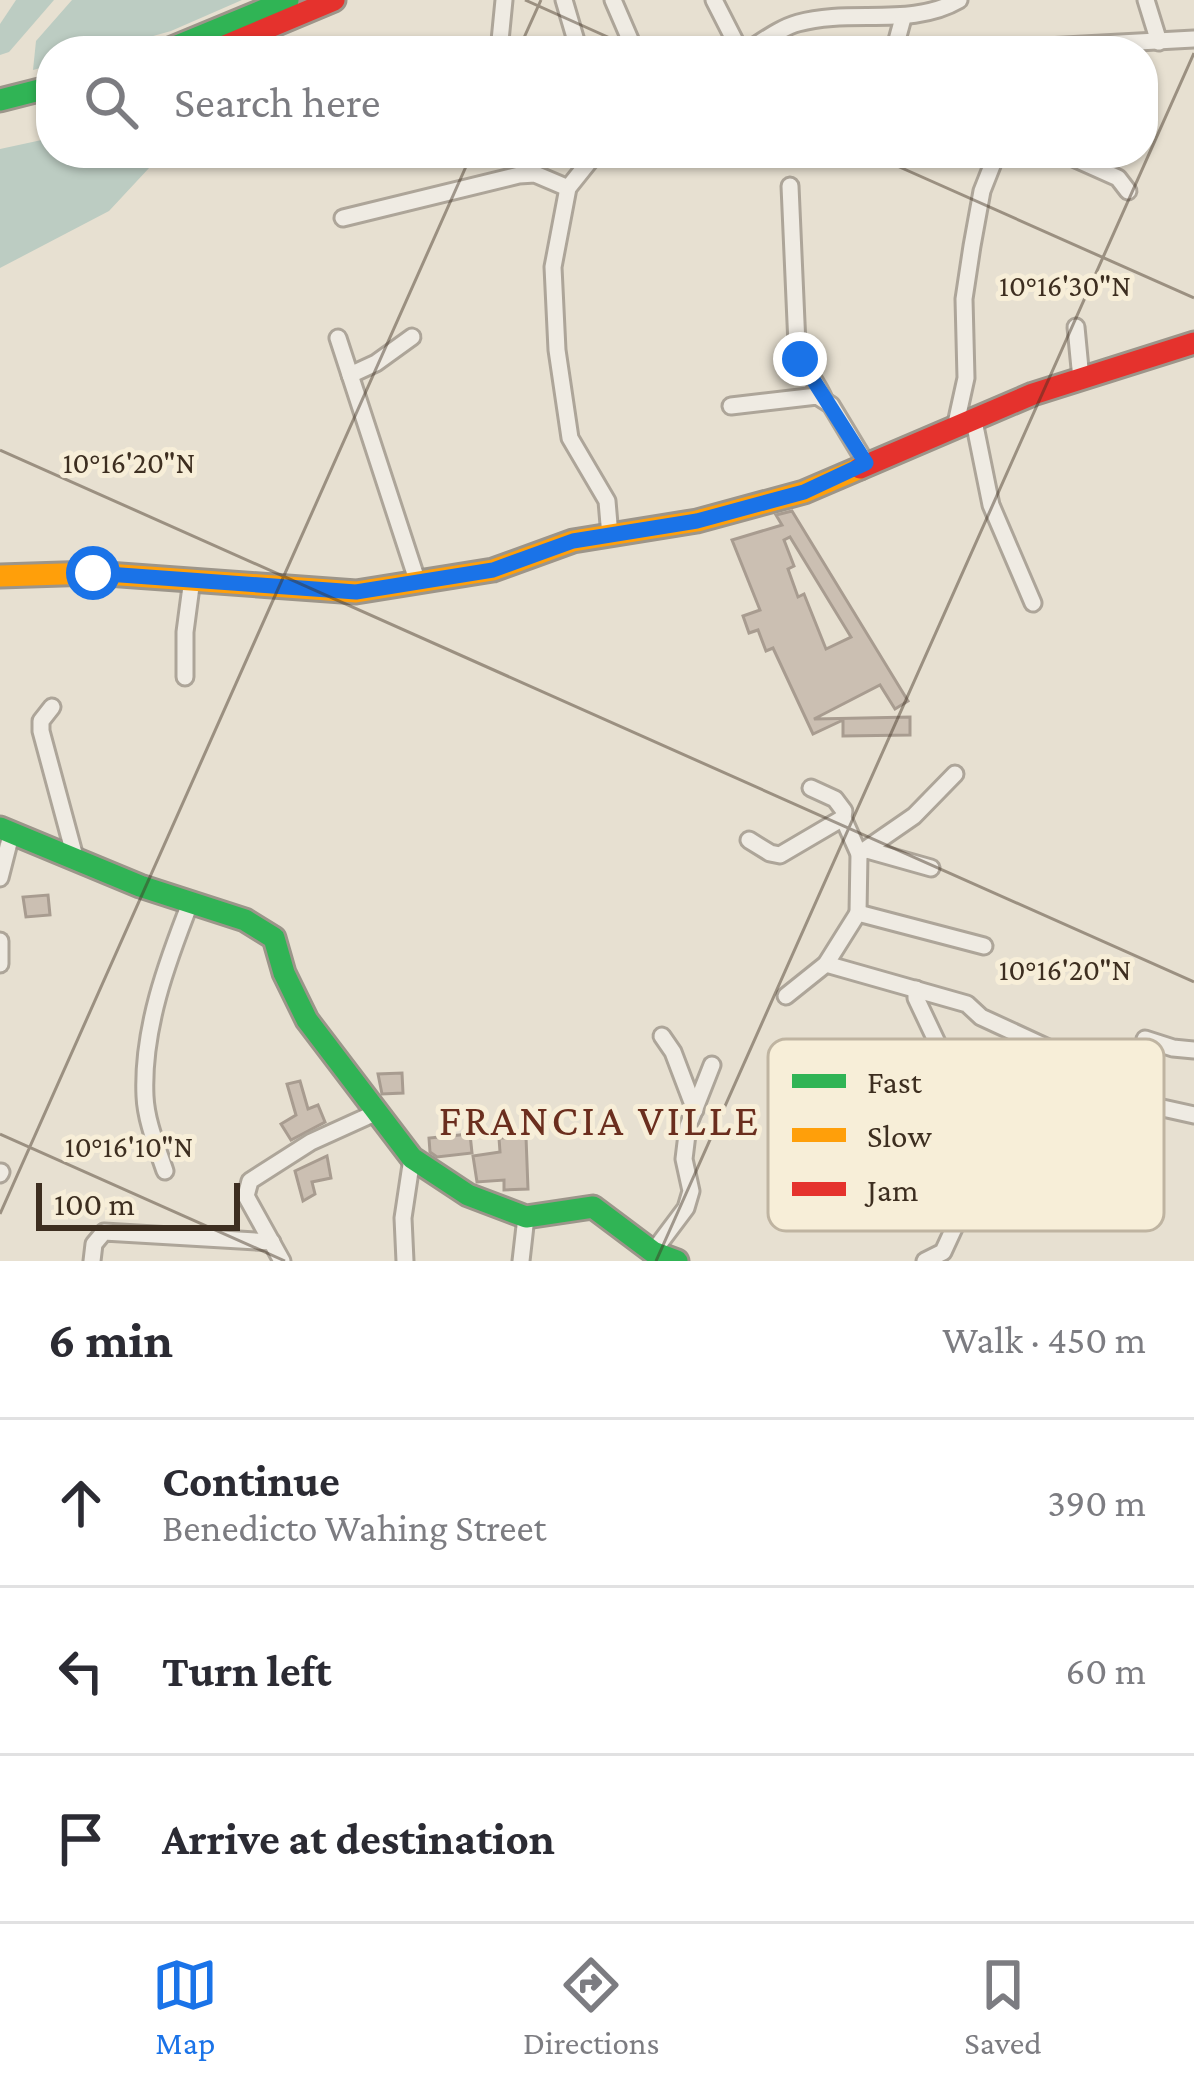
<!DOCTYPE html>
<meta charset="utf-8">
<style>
:root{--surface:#fff;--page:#f7f7f7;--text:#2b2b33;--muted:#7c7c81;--line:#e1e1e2;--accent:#1a73e8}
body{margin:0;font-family:"Crimson Pro",serif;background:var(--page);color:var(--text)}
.scale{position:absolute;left:36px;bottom:30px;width:204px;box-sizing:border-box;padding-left:12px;border:6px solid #3d2e20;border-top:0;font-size:33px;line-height:42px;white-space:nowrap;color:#3d2e20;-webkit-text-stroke:9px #f7eed8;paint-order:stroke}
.stop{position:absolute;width:36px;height:36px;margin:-27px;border:9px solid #1a73e8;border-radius:50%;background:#fff}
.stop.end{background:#1a73e8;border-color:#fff;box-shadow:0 3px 12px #0008}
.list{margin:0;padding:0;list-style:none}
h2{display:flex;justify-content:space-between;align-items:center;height:156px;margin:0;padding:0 48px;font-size:51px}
h2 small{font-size:39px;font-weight:400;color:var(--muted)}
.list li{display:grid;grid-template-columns:78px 1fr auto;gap:36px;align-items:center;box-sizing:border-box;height:168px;padding:0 48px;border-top:3px solid var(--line)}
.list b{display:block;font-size:45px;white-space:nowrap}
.list p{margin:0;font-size:39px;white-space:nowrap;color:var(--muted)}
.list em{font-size:39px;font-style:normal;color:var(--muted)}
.icon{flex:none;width:66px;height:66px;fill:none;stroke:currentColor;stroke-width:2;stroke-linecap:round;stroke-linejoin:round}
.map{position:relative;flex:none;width:1194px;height:1261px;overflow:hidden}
.search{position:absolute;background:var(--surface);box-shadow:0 3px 9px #0004;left:36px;right:36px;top:36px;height:132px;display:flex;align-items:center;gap:30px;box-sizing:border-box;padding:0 42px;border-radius:48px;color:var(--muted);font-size:45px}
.sheet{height:660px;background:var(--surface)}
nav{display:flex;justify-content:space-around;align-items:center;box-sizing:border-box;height:168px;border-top:3px solid var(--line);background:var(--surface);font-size:33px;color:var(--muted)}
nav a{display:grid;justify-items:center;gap:6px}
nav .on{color:var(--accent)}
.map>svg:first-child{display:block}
.water{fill:#bcccc2}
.building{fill:#cbbfb2;stroke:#a89c90;stroke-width:3;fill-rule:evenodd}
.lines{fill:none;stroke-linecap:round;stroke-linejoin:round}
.street-casing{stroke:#ada599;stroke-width:21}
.fast-casing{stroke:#9c958a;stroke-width:27}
.slow-casing{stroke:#9c958a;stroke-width:27}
.jam-casing{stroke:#9c958a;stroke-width:27}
.street{stroke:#efebe3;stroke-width:15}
.fast{stroke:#30b455;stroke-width:21}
.slow{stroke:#ff9f0a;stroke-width:21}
.jam{stroke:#e5322d;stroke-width:21}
.route{stroke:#1a73e8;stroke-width:15}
.ticks{fill:none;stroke:#3d2e20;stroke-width:3;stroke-opacity:0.45}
.labels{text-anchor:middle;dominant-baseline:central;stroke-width:10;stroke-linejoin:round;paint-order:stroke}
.neighbourhood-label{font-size:45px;letter-spacing:3px;fill:#6b2e1e;stroke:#f7eed8}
.key{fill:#f7eed8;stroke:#bfb4a1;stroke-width:3}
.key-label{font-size:33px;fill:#3d2e20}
.ticks-label{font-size:30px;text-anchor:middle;fill:#3d2e20;stroke:#f7eed8;stroke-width:10;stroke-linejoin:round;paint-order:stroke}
</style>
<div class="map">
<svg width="1194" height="1261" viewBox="0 0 1194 1261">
<rect width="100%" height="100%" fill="#e7e0d1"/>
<g class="water">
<polygon points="16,0 54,0 9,52 0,55 0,24"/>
<polygon points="72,0 242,0 171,31 100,51 51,51 51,65 33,70 36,41"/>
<polygon points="51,138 51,153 163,153 109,211 0,268 0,149"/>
</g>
<g class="building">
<path d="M792 511 908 701 895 709 880 685 814 719 910 717V735L843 736V720L813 734 773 648 766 651 758 630 749 633 743 616 760 610 732 540 782 525 776 515ZM790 537 851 637 826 649 804 594 798 597 788 569 794 566 784 540Z"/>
<polygon points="48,895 50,915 26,917 23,897"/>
<polygon points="402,1073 403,1093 382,1094 378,1074"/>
<polygon points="300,1081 308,1109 318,1105 325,1122 291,1140 281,1124 296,1115 287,1084"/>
<polygon points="470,1134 472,1153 437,1157 430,1152 429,1138"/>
<polygon points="526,1137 528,1189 504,1190 504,1180 477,1182 473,1156 500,1152 499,1138"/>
<polygon points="327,1156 331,1178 312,1182 315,1194 303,1201 295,1171"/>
</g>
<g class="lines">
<g class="street-casing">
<g id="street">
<polyline points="564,0 579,51"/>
<polyline points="613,0 635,51"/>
<polyline points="714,0 740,51"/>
<polyline points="1146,0 1159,42"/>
<polyline points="499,51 504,0"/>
<path d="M747 51C763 41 780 28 798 23 851 8 911 28 959 0"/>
<polyline points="894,51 903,18"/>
<polyline points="1041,51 1046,47 1194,39"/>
<polyline points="596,153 568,188 553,267 557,350 570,438 607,501 610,536"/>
<polyline points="1062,153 1118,178 1128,191"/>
<path d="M790 186 797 345C801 367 816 379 824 399"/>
<polyline points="343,218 519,175 535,174 568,188"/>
<polyline points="1076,327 1081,379"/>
<polyline points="338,338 418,583"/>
<polyline points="350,375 376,363 412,337"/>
<polyline points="731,406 817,396 831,405 866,463"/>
<polyline points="974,421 991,505 1033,603"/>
<polyline points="955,428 966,378 964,299 972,246 982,191 997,153"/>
<polyline points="185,677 185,632 192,579"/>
<polyline points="52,707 41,721 41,731 75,857"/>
<polyline points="811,788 835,799 844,811 843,818 859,854 858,913"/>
<polyline points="749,840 770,853 780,855 843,818"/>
<polyline points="867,850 931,868"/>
<polyline points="859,854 914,816 955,774"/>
<polyline points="0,878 11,835"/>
<polyline points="0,941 0,964"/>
<polyline points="826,964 967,1004 981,1017 1098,1071"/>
<polyline points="916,989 916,998 950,1070 1026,1106 1031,1114"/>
<polyline points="786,996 826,964 858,913 984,946"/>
<polyline points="662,1036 673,1052 695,1110"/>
<polyline points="1145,1039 1173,1048 1194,1050"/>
<polyline points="1098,1107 1140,1103 1194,1115"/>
<polyline points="929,1127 994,1160"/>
<path d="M165 1171C157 1147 146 1121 145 1096 142 1029 167 962 191 901"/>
<polyline points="0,1174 1,1172"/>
<polyline points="653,1252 686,1208 691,1191 684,1159 688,1126 712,1065"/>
<polyline points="92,1261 94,1244 104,1232 272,1242"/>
<polyline points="282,1261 246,1196 250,1181 311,1142 375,1113"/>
<polyline points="405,1261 403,1218 412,1158"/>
<polyline points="521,1261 526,1217"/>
<polyline points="925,1261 943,1252 979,1174 1003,1153 1028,1125 1031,1114 1052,1101 1072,1060"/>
</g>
</g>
<g class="fast-casing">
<g id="fast">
<polyline points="165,51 288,0"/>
<polyline points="0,100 51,87"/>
<polyline points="0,828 140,886 245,920 274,938 284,973 307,1020 412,1158 468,1195 526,1217 593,1207 653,1252 677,1261"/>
</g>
</g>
<g class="slow-casing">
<polyline id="slow" points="0,576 93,573 356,592 493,570 573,541 697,521 804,492 860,468"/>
</g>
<g class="jam-casing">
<g id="jam">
<polyline points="213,51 334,0"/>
<polyline points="860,468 1033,394 1194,343"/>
</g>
</g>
<use href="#street" class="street"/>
<use href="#fast" class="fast"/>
<use href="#slow" class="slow"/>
<use href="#jam" class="jam"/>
</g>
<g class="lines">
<polyline class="route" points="93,573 356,592 493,570 573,541 697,521 804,492 866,463 800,359"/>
</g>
<path class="ticks" d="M525 0 639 51M518 51 541 0M868 153 1194 298M0 450 1194 982M0 1134 285 1261M0 1214 472 153M656 1261 1194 53"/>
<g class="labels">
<g class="neighbourhood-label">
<text x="600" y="1120">FRANCIA VILLE</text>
</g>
</g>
<rect x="768" y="1039" width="396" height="192" rx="18" class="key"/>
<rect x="792" y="1074" width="54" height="14" fill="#30b455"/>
<rect x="792" y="1128" width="54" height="14" fill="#ff9f0a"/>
<rect x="792" y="1182" width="54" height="14" fill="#e5322d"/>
<g class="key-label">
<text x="867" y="1093">Fast</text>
<text x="867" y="1147">Slow</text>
<text x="867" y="1201">Jam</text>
</g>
<g class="ticks-label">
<text x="1065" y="296">10°16'30"N</text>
<text x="129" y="473">10°16'20"N</text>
<text x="1065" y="980">10°16'20"N</text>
<text x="129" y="1157">10°16'10"N</text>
</g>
</svg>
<div class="scale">100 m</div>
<div class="stop" style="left:93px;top:573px"></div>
<div class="stop end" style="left:800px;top:359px"></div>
<div class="search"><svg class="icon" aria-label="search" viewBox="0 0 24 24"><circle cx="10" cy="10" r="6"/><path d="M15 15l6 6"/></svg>Search here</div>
</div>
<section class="sheet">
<h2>6 min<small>Walk · 450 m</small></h2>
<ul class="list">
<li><svg class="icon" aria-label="ahead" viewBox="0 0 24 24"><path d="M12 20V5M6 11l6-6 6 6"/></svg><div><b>Continue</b><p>Benedicto Wahing Street</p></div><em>390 m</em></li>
<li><svg class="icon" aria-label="left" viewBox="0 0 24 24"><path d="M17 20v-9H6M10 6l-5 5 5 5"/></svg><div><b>Turn left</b></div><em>60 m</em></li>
<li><svg class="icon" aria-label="arrive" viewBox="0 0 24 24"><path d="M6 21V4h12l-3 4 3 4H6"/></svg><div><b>Arrive at destination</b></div></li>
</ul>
</section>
<nav>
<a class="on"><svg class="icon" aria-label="map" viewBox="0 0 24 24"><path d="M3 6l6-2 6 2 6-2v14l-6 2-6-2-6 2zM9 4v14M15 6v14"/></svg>Map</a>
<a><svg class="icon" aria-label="directions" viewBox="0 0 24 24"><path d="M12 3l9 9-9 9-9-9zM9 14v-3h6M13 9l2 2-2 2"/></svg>Directions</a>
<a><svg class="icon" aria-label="saved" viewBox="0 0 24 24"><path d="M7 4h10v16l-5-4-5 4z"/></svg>Saved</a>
</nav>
